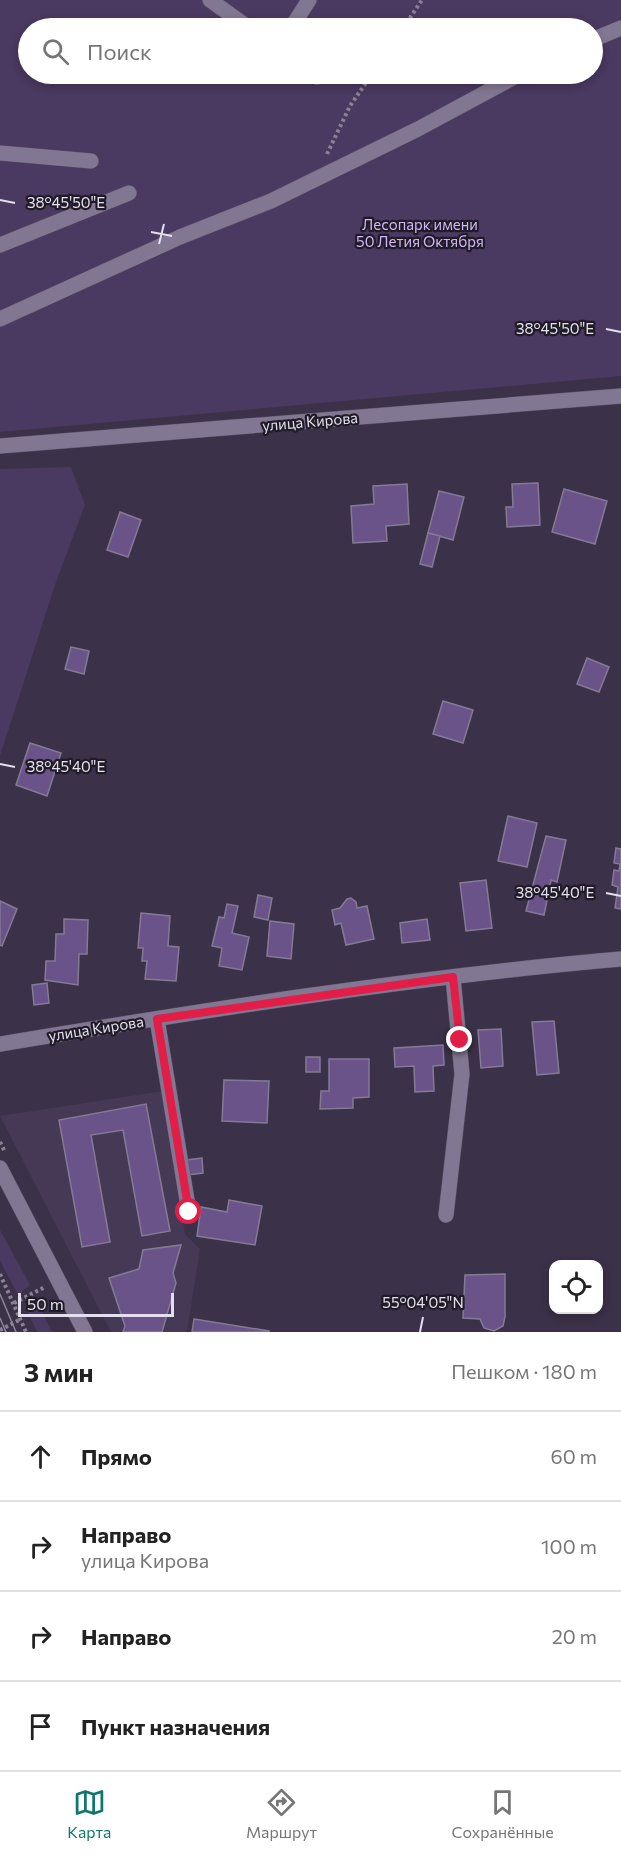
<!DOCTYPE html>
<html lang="ru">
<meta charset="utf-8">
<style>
:root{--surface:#fff;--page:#f2f2f2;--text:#222;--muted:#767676;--line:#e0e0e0;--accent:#0f766e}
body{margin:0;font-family:Commissioner,sans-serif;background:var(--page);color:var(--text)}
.controls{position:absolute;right:18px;bottom:18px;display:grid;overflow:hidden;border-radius:12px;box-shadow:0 3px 9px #0003}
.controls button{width:54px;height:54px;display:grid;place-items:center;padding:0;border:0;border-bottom:2px solid var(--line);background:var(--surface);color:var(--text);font:30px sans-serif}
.scale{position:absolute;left:18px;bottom:15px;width:156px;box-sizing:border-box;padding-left:6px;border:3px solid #e4dfee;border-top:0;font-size:16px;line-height:21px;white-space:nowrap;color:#e4dfee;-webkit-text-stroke:4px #201b26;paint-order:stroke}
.stop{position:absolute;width:18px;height:18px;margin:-14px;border:4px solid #e11d48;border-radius:50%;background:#fff}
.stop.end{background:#e11d48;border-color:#fff;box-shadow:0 2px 6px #0008}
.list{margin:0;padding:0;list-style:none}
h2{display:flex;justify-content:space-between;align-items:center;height:78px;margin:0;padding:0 24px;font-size:26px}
h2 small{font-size:20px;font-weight:400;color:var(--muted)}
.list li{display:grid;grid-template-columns:39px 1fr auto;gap:18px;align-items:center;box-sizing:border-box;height:90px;padding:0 24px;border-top:2px solid var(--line)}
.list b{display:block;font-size:22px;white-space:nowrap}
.list p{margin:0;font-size:20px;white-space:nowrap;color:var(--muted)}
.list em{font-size:20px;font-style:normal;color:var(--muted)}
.icon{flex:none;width:33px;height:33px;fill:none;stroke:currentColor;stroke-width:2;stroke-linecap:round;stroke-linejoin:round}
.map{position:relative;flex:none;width:621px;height:1332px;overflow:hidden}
.search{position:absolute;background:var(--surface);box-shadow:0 3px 9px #0003;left:18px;right:18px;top:18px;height:66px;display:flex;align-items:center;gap:15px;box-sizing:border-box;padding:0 21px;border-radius:33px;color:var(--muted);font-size:22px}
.sheet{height:438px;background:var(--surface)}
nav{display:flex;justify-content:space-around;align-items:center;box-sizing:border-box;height:84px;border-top:2px solid var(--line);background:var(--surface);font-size:16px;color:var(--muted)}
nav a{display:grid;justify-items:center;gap:3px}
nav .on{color:var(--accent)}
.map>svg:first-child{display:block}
.built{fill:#453956}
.green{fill:#4a3960;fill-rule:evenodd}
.building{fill:#6a5389;stroke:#857a95;stroke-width:1.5}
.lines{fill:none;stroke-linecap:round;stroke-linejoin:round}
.minor-casing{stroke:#585064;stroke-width:16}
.path{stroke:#898295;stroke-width:4;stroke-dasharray:3 3;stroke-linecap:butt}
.minor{stroke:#827792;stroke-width:15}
.tram{stroke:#8c8497;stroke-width:1.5}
.route{stroke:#e11d48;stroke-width:8}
.ticks{fill:none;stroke:#e4dfee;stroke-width:2}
.labels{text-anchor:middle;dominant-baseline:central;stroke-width:4.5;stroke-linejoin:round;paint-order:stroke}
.park-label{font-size:15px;fill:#d2b7f8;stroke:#201b26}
.street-label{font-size:15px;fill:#e4dfee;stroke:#201b26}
.ticks-label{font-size:15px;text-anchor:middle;fill:#e4dfee;stroke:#201b26;stroke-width:4.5;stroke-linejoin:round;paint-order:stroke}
</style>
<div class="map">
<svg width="621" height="1332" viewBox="0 0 621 1332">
<rect width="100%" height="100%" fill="#3b3148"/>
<polygon class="built" points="163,1091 185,1234 200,1249 187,1332 111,1332 0,1116"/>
<g class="green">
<path d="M0 0H621V376L0 432ZM28 28H592V74H28Z"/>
<polygon points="71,467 85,505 56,582 0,756 0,469"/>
<polygon points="0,1230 30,1285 18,1295 0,1261"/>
<polygon points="36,1299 52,1332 37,1332 25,1306"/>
</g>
<g class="building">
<polygon points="538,483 540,525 507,527 506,507 513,507 512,484"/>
<polygon points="407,484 409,524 386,526 387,541 353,543 351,506 374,504 373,486"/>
<polygon points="564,489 607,501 595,544 552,532"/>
<polygon points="439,491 464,497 453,540 428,533"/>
<polygon points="120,512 141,520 128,557 107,550"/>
<polygon points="428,533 440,536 432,567 420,564"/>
<polygon points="71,647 89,651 84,674 65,669"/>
<polygon points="587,658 609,667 599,692 577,684"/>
<polygon points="443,701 473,710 463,743 433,734"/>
<polygon points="30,743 61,753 47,796 16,785"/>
<polygon points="508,816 537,823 527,867 498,861"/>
<polygon points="546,836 566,840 557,882 551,880 544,915 526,911"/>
<polygon points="616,848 621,849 621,909 615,908 618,887 612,885 614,870 619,871 620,864 614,863"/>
<polygon points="486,880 492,928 466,931 460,883"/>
<polygon points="258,895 272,898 268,920 254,917"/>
<polygon points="351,898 356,902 357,908 367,906 374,939 346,945 341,923 335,925 332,910 340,908 347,899"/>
<polygon points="0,901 17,909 2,946 0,945"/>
<polygon points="227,904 238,906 232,933 249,937 242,970 219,966 222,948 212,946 219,917 224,918"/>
<polygon points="141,913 170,916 168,946 179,947 176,981 145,979 147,961 142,961 143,948 138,948"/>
<polygon points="64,919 88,920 87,954 79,954 78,985 45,980 46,961 55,961 56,934 64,934"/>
<polygon points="427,919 430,940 402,943 400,923"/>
<polygon points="270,921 294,924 291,959 267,956"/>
<polygon points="47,983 49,1003 34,1005 32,985"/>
<polygon points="554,1021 559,1073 537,1075 532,1022"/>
<polygon points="501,1029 503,1066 481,1068 478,1030"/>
<polygon points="443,1045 444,1065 433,1066 434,1091 415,1092 414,1066 395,1067 394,1048"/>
<rect x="306" y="1057" width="14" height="15"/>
<polygon points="329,1059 369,1059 369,1097 353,1098 353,1108 320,1109 321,1091 329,1091"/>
<polygon points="224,1080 269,1081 267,1123 222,1121"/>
<polygon points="146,1104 170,1231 142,1236 123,1130 91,1135 110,1242 82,1247 59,1120"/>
<polygon points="202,1158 203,1173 188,1175 186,1160"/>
<polygon points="229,1200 262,1206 255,1245 197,1236 201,1207 227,1212"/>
<polygon points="181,1245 173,1273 176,1283 162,1332 123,1332 125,1326 109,1278 139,1269 143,1250"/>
<polygon points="505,1274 505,1317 503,1326 494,1331 484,1328 480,1319 463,1318 465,1275"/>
<polygon points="194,1319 269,1331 269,1332 192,1332"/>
</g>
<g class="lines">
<g class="minor-casing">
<g id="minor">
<polyline points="210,0 249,28"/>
<polyline points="291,28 309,0"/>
<polyline points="592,40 621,28"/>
<polyline points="312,74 317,77"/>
<polyline points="0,153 91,161"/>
<polyline points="0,245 129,193"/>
<polyline points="0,319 180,237 271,201 418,129 520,74"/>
<polyline points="0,446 621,396"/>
<polyline points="157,1019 189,1212"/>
<path d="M0 1044C206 1010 413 977 621 959"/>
<polyline points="0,1168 85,1332"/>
<polyline points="446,1215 462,1074 453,977"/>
</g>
</g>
<g class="path">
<polyline points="403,28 422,0"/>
<polyline points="327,154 350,106 372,74"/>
<polyline points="0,1142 5,1152"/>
<polyline points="0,1274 26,1332"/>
<polyline points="14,1303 45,1287"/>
<polyline points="0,1330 21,1319"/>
</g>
<use href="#minor" class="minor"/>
<g class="tram">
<polyline points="0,1294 16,1332"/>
<polyline points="0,1318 6,1332"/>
</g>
</g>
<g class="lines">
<polyline class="route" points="189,1212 157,1019 453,977 460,1040"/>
</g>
<path class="ticks" d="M0 200 15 203M151 232 172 236M159 244 164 224M606 329 621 332M0 764 15 767M606 893 621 896M420 1332 423 1317"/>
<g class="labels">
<g class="park-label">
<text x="420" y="224">Лесопарк имени<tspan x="420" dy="17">50 Летия Октября</tspan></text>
</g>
<g class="street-label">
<text transform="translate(310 421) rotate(-5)">улица Кирова</text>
<text transform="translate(96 1028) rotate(-9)">улица Кирова</text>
</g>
</g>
<g class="ticks-label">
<text x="66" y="208">38°45'50"E</text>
<text x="555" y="334">38°45'50"E</text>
<text x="66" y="772">38°45'40"E</text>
<text x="555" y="898">38°45'40"E</text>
<text x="423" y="1308">55°04'05"N</text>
</g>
</svg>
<div class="controls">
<button><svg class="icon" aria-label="locate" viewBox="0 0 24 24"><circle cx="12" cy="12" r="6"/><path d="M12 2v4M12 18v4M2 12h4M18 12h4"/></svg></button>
</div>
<div class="scale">50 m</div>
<div class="stop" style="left:189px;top:1212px"></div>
<div class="stop end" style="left:460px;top:1040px"></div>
<div class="search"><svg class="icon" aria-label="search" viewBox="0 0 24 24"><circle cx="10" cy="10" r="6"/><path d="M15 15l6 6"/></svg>Поиск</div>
</div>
<section class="sheet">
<h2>3 мин<small>Пешком · 180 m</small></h2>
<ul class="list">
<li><svg class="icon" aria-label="ahead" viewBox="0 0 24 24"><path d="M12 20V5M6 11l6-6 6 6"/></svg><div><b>Прямо</b></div><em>60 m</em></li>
<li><svg class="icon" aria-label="right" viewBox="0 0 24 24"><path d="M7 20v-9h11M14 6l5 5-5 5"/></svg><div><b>Направо</b><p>улица Кирова</p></div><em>100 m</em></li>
<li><svg class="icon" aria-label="right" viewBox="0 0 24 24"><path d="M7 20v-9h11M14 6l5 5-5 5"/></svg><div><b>Направо</b></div><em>20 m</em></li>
<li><svg class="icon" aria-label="arrive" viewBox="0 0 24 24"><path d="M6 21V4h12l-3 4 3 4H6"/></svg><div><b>Пункт назначения</b></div></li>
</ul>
</section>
<nav>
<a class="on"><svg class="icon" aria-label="map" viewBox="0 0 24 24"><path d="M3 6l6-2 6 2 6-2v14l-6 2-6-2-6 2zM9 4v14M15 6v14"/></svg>Карта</a>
<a><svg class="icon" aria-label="directions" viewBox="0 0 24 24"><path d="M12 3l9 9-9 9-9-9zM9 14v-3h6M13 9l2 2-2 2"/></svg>Маршрут</a>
<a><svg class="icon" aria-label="saved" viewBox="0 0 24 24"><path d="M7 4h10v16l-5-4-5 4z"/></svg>Сохранённые</a>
</nav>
